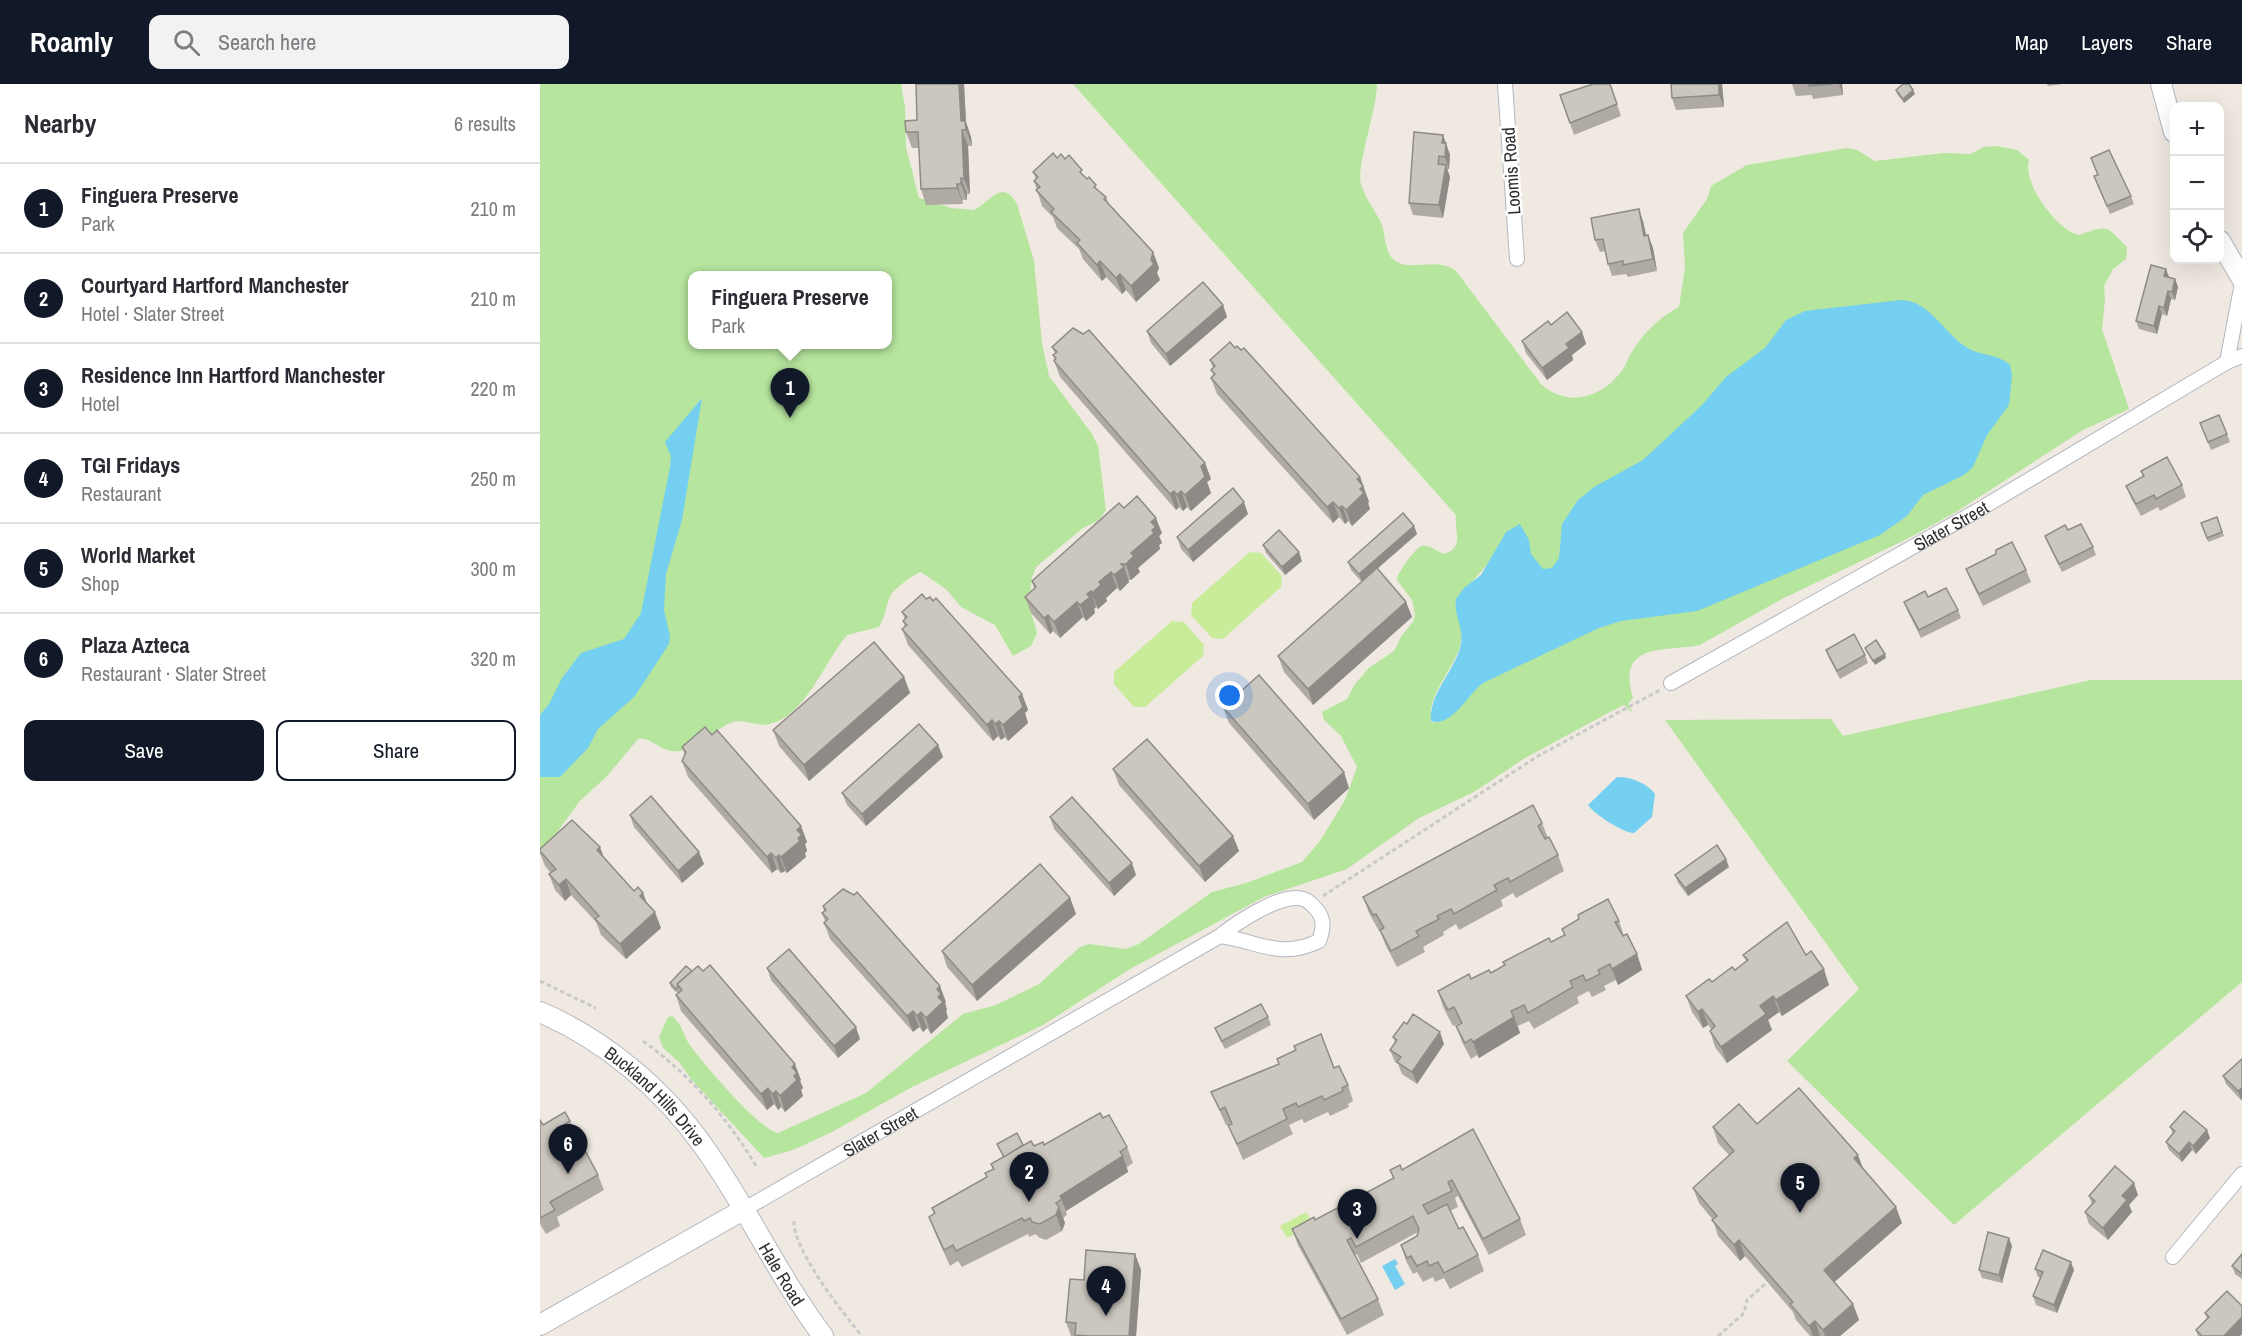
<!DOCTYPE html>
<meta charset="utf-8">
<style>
:root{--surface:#fff;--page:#f2f2f3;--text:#2b2b33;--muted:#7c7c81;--line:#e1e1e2;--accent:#111827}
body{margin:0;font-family:"Archivo Narrow",sans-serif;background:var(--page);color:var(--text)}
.controls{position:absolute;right:18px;top:18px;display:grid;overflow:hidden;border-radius:12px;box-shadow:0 6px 24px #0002}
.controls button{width:54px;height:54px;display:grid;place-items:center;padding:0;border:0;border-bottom:2px solid var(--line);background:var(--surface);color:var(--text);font:30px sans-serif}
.you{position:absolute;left:690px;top:612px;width:21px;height:21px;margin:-15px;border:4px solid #fff;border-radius:50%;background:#1a73e8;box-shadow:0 0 0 9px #1a73e833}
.badge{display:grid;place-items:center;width:39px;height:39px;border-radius:50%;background:var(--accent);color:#fff;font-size:20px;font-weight:700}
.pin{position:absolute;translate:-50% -50px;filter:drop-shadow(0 2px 3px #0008)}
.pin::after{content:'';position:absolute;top:32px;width:21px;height:18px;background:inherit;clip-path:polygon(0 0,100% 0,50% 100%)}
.popup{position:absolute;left:148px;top:187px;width:204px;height:78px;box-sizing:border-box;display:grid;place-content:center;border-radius:12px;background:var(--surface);filter:drop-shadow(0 2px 4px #0005);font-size:20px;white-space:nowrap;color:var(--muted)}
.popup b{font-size:22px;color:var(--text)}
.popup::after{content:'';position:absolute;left:50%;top:100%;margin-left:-12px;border:12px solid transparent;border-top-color:var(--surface)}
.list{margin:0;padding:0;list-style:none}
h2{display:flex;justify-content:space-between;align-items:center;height:78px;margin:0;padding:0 24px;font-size:26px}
h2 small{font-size:20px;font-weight:400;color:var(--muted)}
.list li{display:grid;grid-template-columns:39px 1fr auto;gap:18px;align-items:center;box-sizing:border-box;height:90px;padding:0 24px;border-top:2px solid var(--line)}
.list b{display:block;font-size:22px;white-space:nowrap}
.list p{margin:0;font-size:20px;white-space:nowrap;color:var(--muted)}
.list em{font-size:20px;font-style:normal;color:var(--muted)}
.actions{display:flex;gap:12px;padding:18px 24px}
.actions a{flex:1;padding:14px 0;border:2px solid var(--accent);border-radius:12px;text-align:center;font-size:21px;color:var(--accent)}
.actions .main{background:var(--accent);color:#fff}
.icon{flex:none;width:33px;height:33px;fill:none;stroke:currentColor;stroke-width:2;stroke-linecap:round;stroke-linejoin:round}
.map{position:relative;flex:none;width:1702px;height:1252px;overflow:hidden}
header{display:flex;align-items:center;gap:36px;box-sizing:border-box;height:84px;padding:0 30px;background:var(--accent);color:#fff}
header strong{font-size:28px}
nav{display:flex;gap:33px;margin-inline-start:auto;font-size:21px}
.search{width:420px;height:54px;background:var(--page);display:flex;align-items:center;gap:15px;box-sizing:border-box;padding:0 21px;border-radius:12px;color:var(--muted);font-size:22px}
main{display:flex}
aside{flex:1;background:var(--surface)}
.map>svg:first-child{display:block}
.green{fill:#b6e59e;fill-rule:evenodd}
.pitch{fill:#c9ec9a}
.water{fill:#75cff0}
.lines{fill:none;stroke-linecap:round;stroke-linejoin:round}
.street-casing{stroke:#b4b7c1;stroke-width:16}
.secondary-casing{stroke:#b4b7c1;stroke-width:22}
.path{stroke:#c9c9c9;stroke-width:3;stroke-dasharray:4.5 3;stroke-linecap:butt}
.street{stroke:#fff;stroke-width:14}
.secondary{stroke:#fff;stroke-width:20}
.wall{fill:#afaba4}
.shaded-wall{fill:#8e8b86}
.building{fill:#cbc7bf;stroke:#8e8b86;stroke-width:1.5}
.labels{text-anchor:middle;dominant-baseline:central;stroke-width:5;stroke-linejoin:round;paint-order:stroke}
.street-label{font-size:18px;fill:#2e2e2e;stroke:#fff}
</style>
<header>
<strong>Roamly</strong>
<div class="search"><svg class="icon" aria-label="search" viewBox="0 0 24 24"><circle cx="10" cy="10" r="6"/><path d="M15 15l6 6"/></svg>Search here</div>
<nav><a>Map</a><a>Layers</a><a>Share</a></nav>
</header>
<main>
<aside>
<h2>Nearby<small>6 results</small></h2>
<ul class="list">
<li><span class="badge">1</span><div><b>Finguera Preserve</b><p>Park</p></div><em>210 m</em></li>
<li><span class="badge">2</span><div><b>Courtyard Hartford Manchester</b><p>Hotel · Slater Street</p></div><em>210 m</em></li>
<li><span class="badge">3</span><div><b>Residence Inn Hartford Manchester</b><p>Hotel</p></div><em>220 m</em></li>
<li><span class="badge">4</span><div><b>TGI Fridays</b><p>Restaurant</p></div><em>250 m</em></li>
<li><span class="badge">5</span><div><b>World Market</b><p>Shop</p></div><em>300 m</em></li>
<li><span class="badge">6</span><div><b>Plaza Azteca</b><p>Restaurant · Slater Street</p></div><em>320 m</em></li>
</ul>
<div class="actions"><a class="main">Save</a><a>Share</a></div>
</aside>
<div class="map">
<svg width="1702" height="1252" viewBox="0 0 1702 1252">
<rect width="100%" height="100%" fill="#efe9e1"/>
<g class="green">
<path d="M0 0H361L365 23 366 63 379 114 411 124 434 126C451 117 462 94 477 120L494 177 502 259 509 292 552 350 558 362 566 426 559 436 543 444 496 483 492 493 489 522 497 549 491 562 473 572 455 541 421 523 406 505 381 488C374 490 355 504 351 511 345 522 347 530 339 543L307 551C285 577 266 631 230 640 217 643 205 635 193 638 175 644 160 664 140 667 121 670 112 652 98 655L68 691 39 718 0 772ZM152 192H348V260H152Z"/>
<path d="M533 0H837C837 25 816 83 821 100 825 115 836 127 842 141 845 151 845 169 854 176 870 189 895 172 916 187L1001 300C1027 324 1061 314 1081 288 1085 283 1087 277 1090 271 1101 252 1119 233 1139 223L1145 183 1143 149 1167 115 1171 102 1207 81 1307 64 1317 66 1335 77 1404 69 1430 70 1444 63 1456 62 1477 66 1489 76C1482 99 1516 145 1538 151 1568 142 1564 139 1587 163L1586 175 1573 185 1564 202 1565 215 1562 245 1589 325 1543 346 1416 428 1369 454 1242 515 1160 561C1126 568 1076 557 1093 614L1088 620 1093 629 1084 621 1072 627 985 674 934 708 879 734 807 785 724 813 590 885 503 941 372 1003 292 1048 253 1066 224 1074 151 995 139 978 123 964 119 953 128 933 132 932C142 940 143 950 149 960 163 979 219 1046 238 1049L326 1009 423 930 456 921 499 900 540 863 549 860 586 865 599 860 672 808 706 799 762 778 780 757 805 716 817 683 801 652 784 636 782 628 807 615 815 600 829 584 854 567 862 551 873 538 875 531 872 516 857 496C857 489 876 463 882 462 889 460 898 468 904 470 925 463 914 448 916 431ZM952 473 945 598C924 610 920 631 893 639 882 618 915 583 920 562 924 548 920 534 915 521 925 502 941 491 952 473Z"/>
<polygon points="1551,596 1702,596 1702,898 1414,1141 1247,977 1319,905 1125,636 1291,635 1303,652"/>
</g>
<g class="pitch">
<polygon points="710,468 721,469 742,492 741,503 683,555 672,554 651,531 652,519"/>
<polygon points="632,537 644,538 664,561 663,572 605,623 594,623 574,600 574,588"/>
<polygon points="766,1128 773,1140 747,1154 740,1142"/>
</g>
<g class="water">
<path d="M1361 216C1389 216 1405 250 1426 263 1439 272 1457 269 1470 281L1472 291 1469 321 1447 351 1433 383 1424 391 1383 411 1367 432 1340 451 1157 527 1081 537 1059 544 945 598C929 607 913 644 891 637 889 608 915 588 921 560 924 544 913 529 916 515L924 504 941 491 966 448 980 440 989 456 991 470 1003 485 1012 484 1019 474 1022 440 1038 416 1054 403 1103 376 1162 321 1186 293 1225 264 1246 236 1265 227Z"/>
<polygon points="162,314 142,436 126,490 124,526 130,552 129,560 95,612 58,645 48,664 20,693 0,693 0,631 9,620 22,594 41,569 84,555 101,529 130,383 131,372 125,358"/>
<path d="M1077 693C1091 693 1107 699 1115 710L1112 733 1094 749C1083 749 1054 730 1048 721Z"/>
<polygon points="855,1175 858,1180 855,1182 865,1200 855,1206 842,1182"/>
</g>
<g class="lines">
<g class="street-casing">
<g id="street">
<polyline points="965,0 977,175"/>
<polyline points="1687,278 1702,199"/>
<path id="s1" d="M1131 599 1435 428 1687 278 1702 272"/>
<path id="s2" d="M203 1126 680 852C696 839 737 812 758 814 766 814 772 820 777 826 785 836 783 846 779 857 740 876 718 857 680 852"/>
<polyline points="1633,1173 1702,1090"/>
</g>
</g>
<g class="secondary-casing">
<g id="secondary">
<polyline points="1621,0 1634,48"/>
<polyline points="1680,157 1702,195"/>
<path id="s3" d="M0 928C65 956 123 1005 164 1063 207 1123 238 1192 283 1252"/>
<polyline points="0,1241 203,1126"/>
</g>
</g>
<g class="path">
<polyline points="783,812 998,672 1120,606"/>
<polyline points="0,897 56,924"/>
<path d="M103 957C149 990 187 1033 216 1082"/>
<path d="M254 1137C252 1164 304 1231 322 1252"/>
<polyline points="1178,1252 1204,1229 1207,1216 1225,1200"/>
</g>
<use href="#street" class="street"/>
<use href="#secondary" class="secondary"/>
</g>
<g class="wall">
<polygon points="424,0 426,38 431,53 432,62 428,62 430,110 427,110 427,116 422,116 423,120 386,121 381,105 379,64 372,64 366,48 377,36"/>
<polygon points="1070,0 1081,32 1034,51 1020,11"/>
<polygon points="1131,0 1182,0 1184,23 1136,26 1132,14"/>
<polygon points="1252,0 1302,0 1303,11 1273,15 1272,11 1256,12"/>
<polygon points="1363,0 1375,0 1369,0 1375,10 1364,19 1357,10 1356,6"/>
<polygon points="1507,0 1523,0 1508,2"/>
<polygon points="903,51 910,71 909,85 907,85 910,93 903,134 873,131 869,119"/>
<polygon points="517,74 525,75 566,113 569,120 613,168 619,184 617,189 620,196 596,218 586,206 582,210 566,193 562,197 543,175 539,165 517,144 513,133 502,122 494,97 496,95 493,88"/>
<polygon points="1554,92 1591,112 1594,120 1570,130"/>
<polygon points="1103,137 1106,152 1108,151 1113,164 1117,187 1088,193 1086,190 1072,192 1068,180 1066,167 1060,168 1055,156"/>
<polygon points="1629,193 1635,195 1638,203 1635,216 1631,215 1627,232 1622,230 1617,250 1599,245 1596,237"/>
<polygon points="683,221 687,233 630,282 611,259 607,247"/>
<polygon points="1011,241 1042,248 1046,260 1032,271 1033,276 1007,296 986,269 982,257"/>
<polygon points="512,263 665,379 671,395 667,398 671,409 651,427 647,423 643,427 639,423 636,426 520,293 514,277 515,276 513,271 515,269"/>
<polygon points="670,276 820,393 829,418 828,419 830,425 812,442 808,437 805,440 799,433 793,439 677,310 671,294 674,292 671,286 673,284"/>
<polygon points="1663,347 1687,350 1690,358 1671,366"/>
<polygon points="1601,387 1642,401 1646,413 1620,427 1618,423 1601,432 1591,414 1586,402 1603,393"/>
<polygon points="584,424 622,449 619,452 622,459 619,461 620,465 598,484 600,488 591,496 588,496 589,498 580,507 577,504 566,514 567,517 558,525 556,523 554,525 555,529 546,537 543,533 520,554 513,547 510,550 491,529 485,513 494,505 492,497"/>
<polygon points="708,430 653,478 641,465 637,453"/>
<polygon points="1677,433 1684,452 1668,458 1661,439"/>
<polygon points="874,442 877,450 837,485 866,518 872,533 773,621 744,588 738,572 822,498 811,486 808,478"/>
<polygon points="1528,446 1553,463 1556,471 1522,488 1508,460 1505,452"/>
<polygon points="723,461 762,477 745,491 726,469"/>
<polygon points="1426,485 1486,486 1491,498 1443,522 1431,497"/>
<polygon points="1364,518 1418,526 1421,534 1381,554 1367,526"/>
<polygon points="362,528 482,610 488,626 485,629 488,639 468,657 465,653 461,656 458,652 453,657 368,561 362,545 365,543 363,537 365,535"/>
<polygon points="1286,566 1325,571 1328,579 1300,595 1289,574"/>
<polygon points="364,593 370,609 269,697 239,662 233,646"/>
<polygon points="683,623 809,704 774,736 689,639"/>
<polygon points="172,651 261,742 267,758 265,760 267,767 265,769 266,773 247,789 245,787 241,789 237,785 232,789 148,693 142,677 145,671 142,663"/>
<polygon points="398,661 403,673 326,742 307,721 302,709"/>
<polygon points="573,685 693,752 699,767 665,798 579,701"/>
<polygon points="90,731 164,780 142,799 94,743"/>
<polygon points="510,733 596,791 574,812 514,745"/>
<polygon points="1002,739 1008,754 1018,771 1024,787 976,814 973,809 961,816 963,822 919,846 916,840 903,848 904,851 883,863 885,868 857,883 846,862 840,847 839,847 829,829 823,813"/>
<polygon points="0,765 64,773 94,807 103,809 107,820 121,844 86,875 61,851 56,838 31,811 25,817 15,806 9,790 11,789 5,782 0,769"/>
<polygon points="1189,783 1148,812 1138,799 1135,791"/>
<polygon points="530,814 536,830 437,917 407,883 402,867"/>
<polygon points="283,822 406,918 405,919 407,926 406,927 408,934 391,950 387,944 383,948 379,943 373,948 290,855 284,839 285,837 282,829 284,827"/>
<polygon points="1038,831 1079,837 1084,852 1097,870 1102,886 1078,901 1076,896 1064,902 1066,906 1052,913 1049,907 1037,913 1039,919 994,945 989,937 978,942 980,949 939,974 937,971 931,975 922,958 916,942 920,940 920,939 913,942 903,923 898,907 951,889 965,882 963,878 1011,858 1024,851 1022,845 1039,836"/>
<polygon points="1203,871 1266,871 1289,901 1242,932 1239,928 1228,936 1232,946 1187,979 1175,963 1170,947 1171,945 1168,941 1163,944 1152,928 1146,912 1195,886 1206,877"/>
<polygon points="146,882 261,996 260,997 263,1004 261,1006 263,1012 245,1028 241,1023 238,1026 234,1020 227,1026 141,927 136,911 140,907 137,909 131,903 130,899"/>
<polygon points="227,884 320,955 298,974 231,896"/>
<polygon points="728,933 731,941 685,965 678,952 675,944"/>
<polygon points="867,940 904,960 877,1000 862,990 858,980 855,978 850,966 855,958 853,953"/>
<polygon points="737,975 794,984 808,1001 813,1017 808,1020 809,1023 790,1032 788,1028 764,1039 762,1035 749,1041 753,1050 703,1076 688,1041 691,1040 690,1039 686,1041 671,1008 739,981"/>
<polygon points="1702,975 1702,1015 1701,1016 1686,1000 1683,992"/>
<polygon points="563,1034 587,1063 593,1079 587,1083 588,1088 526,1127 527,1131 523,1134 525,1139 522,1147 506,1156 498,1153 496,1150 489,1153 488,1150 422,1183 418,1177 410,1182 395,1149 389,1133 394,1130 392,1124 446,1093 453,1085 451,1080 463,1073 457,1060 494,1062 504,1061"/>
<polygon points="0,1036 3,1041 30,1037 36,1053 34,1054 58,1091 64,1106 17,1133 20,1142 6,1150 0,1140"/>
<polygon points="1217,1040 1322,1084 1362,1139 1294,1198 1313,1220 1319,1236 1300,1252 1270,1252 1256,1236 1253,1228 1205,1172 1200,1177 1178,1152 1173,1136 1159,1119 1153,1104 1189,1071 1178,1059 1173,1043"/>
<polygon points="1630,1043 1670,1054 1656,1070 1652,1066 1642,1078 1629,1066 1626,1058 1633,1050"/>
<polygon points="933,1045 980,1135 986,1151 949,1171 918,1112 915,1114 918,1123 910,1127 919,1145 938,1171 944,1187 910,1205 904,1194 895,1198 893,1193 883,1198 877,1188 873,1190 866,1177 861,1161 877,1152 878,1148 821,1179 817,1170 815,1171 838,1215 844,1231 807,1251 758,1161 752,1145 775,1136 853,1094 850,1086 862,1086"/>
<polygon points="1598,1111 1589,1121 1592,1128 1568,1156 1549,1140 1545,1128 1552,1120 1549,1112"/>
<polygon points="1472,1162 1462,1199 1442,1194 1439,1186"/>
<polygon points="595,1170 601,1186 596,1252 531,1252 526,1238 544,1196"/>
<polygon points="1702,1170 1702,1195 1695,1190 1692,1182"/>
<polygon points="1495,1185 1534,1186 1517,1229 1496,1221 1493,1212 1500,1194 1498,1193"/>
<polygon points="1702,1222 1702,1250 1700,1252 1658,1252 1656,1246 1667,1235 1665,1229"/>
</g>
<g class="shaded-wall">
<polygon points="419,0 424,0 426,38 431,53 432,62 426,46 421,37"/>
<polygon points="1179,0 1182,0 1184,23 1179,11"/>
<polygon points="1299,0 1302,0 1303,11"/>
<polygon points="1373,6 1375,10 1364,19 1363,15"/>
<polygon points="422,46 428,62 430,110 424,95"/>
<polygon points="903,51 910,71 909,85 905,73 902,59"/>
<polygon points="906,81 910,93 903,134 899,121"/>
<polygon points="421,94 427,110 427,116 421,100"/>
<polygon points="417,100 422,116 423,120 417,104"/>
<polygon points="1099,125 1103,137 1109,164 1104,152"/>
<polygon points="1108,151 1113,164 1117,187 1113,175"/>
<polygon points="613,168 619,184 617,189 620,196 596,218 591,202 611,176"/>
<polygon points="560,177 566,193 562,197 557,181"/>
<polygon points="1626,185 1629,193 1624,192"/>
<polygon points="580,190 586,206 582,210 576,194"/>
<polygon points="1635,195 1638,203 1635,216 1632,208"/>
<polygon points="1628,207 1631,215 1627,232 1624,224"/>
<polygon points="683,221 687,233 630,282 626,270"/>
<polygon points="1619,222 1622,230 1617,250 1614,242"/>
<polygon points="1042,248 1046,260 1032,271 1033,276 1007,296 1002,284 1026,260"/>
<polygon points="665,379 671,395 667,398 671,409 651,427 645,411 661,382"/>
<polygon points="820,393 829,418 828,419 830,425 812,442 806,426 817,395"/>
<polygon points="634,407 639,423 636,426 630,410"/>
<polygon points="641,407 647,423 643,427 637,411"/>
<polygon points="704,418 708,430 653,478 648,466"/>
<polygon points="793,418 799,433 793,439 787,423"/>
<polygon points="802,422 808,437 805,440 799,424"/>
<polygon points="616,434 622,449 619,452 622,459 619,461 620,465 598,484 600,488 591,496 586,480 591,469 612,446 611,438"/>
<polygon points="874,442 877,450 822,498 819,490"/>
<polygon points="759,468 762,477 745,491 742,483"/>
<polygon points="584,483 589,498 580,507 574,491"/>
<polygon points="571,488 577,504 566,514 567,517 558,525 552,509 559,498"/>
<polygon points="551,507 556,523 554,525 555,529 546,537 540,521 547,510"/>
<polygon points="537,518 543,533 520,554 514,538"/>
<polygon points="866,518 872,533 773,621 768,605"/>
<polygon points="508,531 513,547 510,550 504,534"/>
<polygon points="1345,570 1346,574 1335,581 1333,577"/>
<polygon points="364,593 370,609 269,697 264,681"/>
<polygon points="482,610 488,626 485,629 488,639 468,657 463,641 479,613"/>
<polygon points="452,636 458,652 453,657 447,641"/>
<polygon points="459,637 465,653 461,656 455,640"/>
<polygon points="398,661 403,673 326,742 322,730"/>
<polygon points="804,688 809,704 774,736 768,720"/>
<polygon points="261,742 267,758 265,760 267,767 265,769 266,773 247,789 241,773 257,746"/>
<polygon points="693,752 699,767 665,798 659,782"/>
<polygon points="60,763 66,779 57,766"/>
<polygon points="159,768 164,780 142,799 138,787"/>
<polygon points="231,769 237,785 232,789 227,773"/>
<polygon points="239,771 245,787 241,789 236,774"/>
<polygon points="1186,775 1189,783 1148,812 1145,804"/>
<polygon points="592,779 596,791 574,812 569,799"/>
<polygon points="26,795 31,811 25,817 19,801"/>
<polygon points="103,809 109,825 100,812"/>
<polygon points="530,814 536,830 437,917 432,901"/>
<polygon points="115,828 121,844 86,875 80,860"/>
<polygon points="1097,870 1102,886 1078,901 1072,885"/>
<polygon points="1284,885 1289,901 1242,932 1236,916"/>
<polygon points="400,902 406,918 405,919 407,926 406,927 408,934 391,950 386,934 398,913 397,905"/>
<polygon points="1233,912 1239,928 1228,936 1232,946 1187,979 1181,963 1220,922"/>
<polygon points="1162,925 1168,941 1163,944 1158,928"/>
<polygon points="373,927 379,943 373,948 367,932"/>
<polygon points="381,928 387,944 383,948 377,932"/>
<polygon points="974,933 980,949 939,974 933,958"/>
<polygon points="316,943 320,955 298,974 294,962"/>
<polygon points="900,948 904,960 877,1000 872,988"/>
<polygon points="255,980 261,996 260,997 263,1004 261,1006 263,1012 245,1028 240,1012 254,992 252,983"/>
<polygon points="228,1004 234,1020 227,1026 221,1010"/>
<polygon points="1702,1004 1702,1015 1701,1016 1698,1007"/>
<polygon points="236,1007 241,1023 238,1026 232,1010"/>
<polygon points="1667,1046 1670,1054 1656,1070 1653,1062"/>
<polygon points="1649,1058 1652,1066 1642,1078 1639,1070"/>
<polygon points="1318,1071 1324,1087 1314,1074"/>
<polygon points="583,1072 588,1088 526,1127 520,1112"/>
<polygon points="1594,1099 1598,1111 1589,1121 1592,1128 1568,1156 1563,1144 1582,1112"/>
<polygon points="519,1123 525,1139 522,1147 516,1131"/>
<polygon points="1356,1123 1362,1139 1290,1202 1284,1186"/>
<polygon points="1469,1154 1472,1162 1462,1199 1459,1191"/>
<polygon points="1199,1156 1205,1172 1200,1177 1194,1161"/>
<polygon points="595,1170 601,1186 596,1252 589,1252"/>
<polygon points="1531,1178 1534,1186 1517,1229 1514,1221"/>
<polygon points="1313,1220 1319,1236 1300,1252 1285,1252 1283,1246"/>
<polygon points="1702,1233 1702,1250 1700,1252 1684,1252"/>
<polygon points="1275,1237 1280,1252 1273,1252 1269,1242"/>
</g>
<g class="building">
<polygon points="376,0 419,0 421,37 425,37 426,46 422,46 424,95 421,94 421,100 417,100 417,104 381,105 378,48 366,48 365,37 377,36"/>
<polygon points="1053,0 1070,0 1077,20 1030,39 1020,11"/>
<polygon points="1131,0 1179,0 1179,11 1132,14"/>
<polygon points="1269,0 1292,0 1269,2"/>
<polygon points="1363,0 1369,0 1373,6 1363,15 1356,6"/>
<polygon points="874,48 903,51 902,59 906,59 905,73 899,72 898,80 906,81 899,121 869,119"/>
<polygon points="1569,66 1591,112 1567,122 1554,92 1558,91 1551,74"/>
<polygon points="513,69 517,74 521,70 525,75 529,71 542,86 540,88 547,95 549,93 556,101 554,103 566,113 564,115 613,168 611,176 614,180 591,202 580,190 576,194 560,177 557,181 537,159 540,156 511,128 514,125 496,106 500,103 494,97 498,93 493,88"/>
<polygon points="1099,125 1104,152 1108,151 1113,175 1083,181 1083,177 1068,180 1063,155 1055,156 1051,134"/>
<polygon points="1611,181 1626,185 1624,192 1635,195 1632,208 1628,207 1624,224 1619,222 1614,242 1596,237"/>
<polygon points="663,198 683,221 626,270 607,247"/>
<polygon points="1027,228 1042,248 1026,260 1029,264 1002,284 982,257 1008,237 1011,241"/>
<polygon points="533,244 543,250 549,246 665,379 661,382 665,393 645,411 641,407 637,411 634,407 630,410 514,277 516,274 513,271 517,268 512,263"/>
<polygon points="690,258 695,264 697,262 701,266 704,264 820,393 817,395 823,402 820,405 824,409 806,426 802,422 799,424 793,418 787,423 671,294 675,290 671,286 675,282 670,276"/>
<polygon points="1679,331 1687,350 1668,358 1660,339"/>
<polygon points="1627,373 1642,401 1616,415 1614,411 1596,420 1586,402 1604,392 1601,387"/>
<polygon points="693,404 704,418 648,466 637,453"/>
<polygon points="597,412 616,434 611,438 616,443 612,446 614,449 591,469 594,472 586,480 581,480 584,483 574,491 571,488 559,498 561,501 552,509 551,507 547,510 550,513 540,521 537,518 514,538 508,531 504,534 485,513 496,503 492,497 579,419 584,424"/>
<polygon points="863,429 874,442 819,490 808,478"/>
<polygon points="1677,433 1682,448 1667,454 1661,439"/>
<polygon points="1541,440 1553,463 1519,480 1505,452 1525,441 1528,446"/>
<polygon points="739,446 759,468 742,483 723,461"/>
<polygon points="1472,458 1486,486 1439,510 1426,485 1456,470 1456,466"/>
<polygon points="837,484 866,518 768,605 738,572"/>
<polygon points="1406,504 1418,526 1379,546 1364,518 1385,507 1388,513"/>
<polygon points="382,510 386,515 390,513 393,517 396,514 482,610 479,613 483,623 463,641 459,637 455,640 452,636 447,641 362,545 367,541 363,537 367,533 362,528"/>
<polygon points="1314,550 1325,571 1297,587 1286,566"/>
<polygon points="1336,556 1345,570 1333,577 1325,564"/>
<polygon points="334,558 364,593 264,681 233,646"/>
<polygon points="719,591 804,688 768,720 683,623"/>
<polygon points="379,640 398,661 322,730 302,709"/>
<polygon points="165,643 172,651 177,646 261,742 257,746 262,751 258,754 260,757 241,773 239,771 236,774 231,769 227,773 142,677 146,668 142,663"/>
<polygon points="607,655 693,752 659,782 573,685"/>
<polygon points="111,712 159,768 138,787 90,731"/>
<polygon points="532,713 592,779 569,799 510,733"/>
<polygon points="993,721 1002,739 998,742 1005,755 1009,753 1018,771 970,798 968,794 954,801 957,806 914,830 911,825 897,832 899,835 876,847 879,852 851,867 840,846 844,844 836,830 833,831 823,813"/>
<polygon points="32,736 60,763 57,766 94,807 98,803 103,809 100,812 115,828 80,860 55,835 59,832 26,795 19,801 9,790 16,785 0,767 0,765"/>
<polygon points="1177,761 1186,775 1145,804 1135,791"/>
<polygon points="500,780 530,814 432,901 402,867"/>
<polygon points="303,805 314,811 317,808 400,902 397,905 401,910 398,913 403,918 386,934 381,928 377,932 373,927 367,932 284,839 288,835 282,829 286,826 283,822"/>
<polygon points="1068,815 1079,837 1075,838 1083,852 1087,850 1097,870 1072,885 1070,880 1058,886 1060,890 1046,897 1043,891 1030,897 1033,903 988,929 984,921 971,927 974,933 933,958 931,955 925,959 916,942 922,939 914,923 908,926 898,907 929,890 931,895 949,886 951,889 965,881 963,878 1009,854 1011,858 1025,851 1022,845 1039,835 1038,831"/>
<polygon points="1247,838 1266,871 1271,867 1284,885 1236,916 1233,912 1220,922 1226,930 1181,963 1170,947 1175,942 1162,925 1158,928 1146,912 1169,895 1172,898 1192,883 1195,886 1208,876 1203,871"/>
<polygon points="249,865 316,943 294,962 227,884"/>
<polygon points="170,881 255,980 252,983 257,989 254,992 257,996 240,1012 236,1007 232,1010 228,1004 221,1010 136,911 142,906 137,900 158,882 163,887"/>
<polygon points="146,882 152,887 137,900 138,903 136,905 130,899"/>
<polygon points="721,920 728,933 682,957 675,944"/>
<polygon points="873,930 900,948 872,988 857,978 861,973 850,966 857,956 853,953 864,938 867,940"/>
<polygon points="781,950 794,984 799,982 808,1001 802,1004 803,1007 784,1016 782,1012 758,1023 756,1019 743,1025 747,1035 697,1060 688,1041 692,1040 685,1023 680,1026 671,1008 739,980 737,975 756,966 754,962"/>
<polygon points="1702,975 1702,1004 1698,1007 1683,992"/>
<polygon points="1259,1004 1318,1071 1314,1074 1356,1123 1284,1186 1313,1220 1283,1246 1275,1237 1269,1242 1250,1220 1253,1218 1199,1156 1194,1161 1172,1136 1177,1132 1153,1104 1194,1067 1173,1043 1199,1020 1217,1040"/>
<polygon points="1644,1027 1667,1046 1653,1062 1649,1058 1639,1070 1626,1058 1635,1047 1630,1043"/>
<polygon points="25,1028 30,1037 25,1040 35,1057 39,1055 58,1091 10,1118 15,1126 0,1134 0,1036 3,1041"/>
<polygon points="560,1029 563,1034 569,1031 587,1063 580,1068 583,1072 520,1112 522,1115 516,1119 519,1123 516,1131 500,1140 492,1138 490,1134 484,1137 482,1134 416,1167 413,1161 404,1166 389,1133 395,1129 392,1124 447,1093 445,1089 454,1085 451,1080 491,1057 494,1062 503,1058 504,1061"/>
<polygon points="933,1045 980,1135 943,1155 912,1096 908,1098 912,1107 883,1121 888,1130 907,1120 919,1145 923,1143 938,1171 904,1189 898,1178 889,1182 887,1177 877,1182 871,1172 867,1174 861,1161 877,1152 879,1145 873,1132 816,1163 811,1154 807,1156 838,1215 801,1235 752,1145 774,1133 775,1136 854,1094 850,1086 860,1081 862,1086"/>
<polygon points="477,1049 483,1061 464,1073 457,1060"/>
<polygon points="1575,1082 1594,1099 1582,1112 1587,1116 1563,1144 1545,1128 1555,1117 1549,1112"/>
<polygon points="1448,1148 1469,1154 1459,1191 1439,1186"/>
<polygon points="546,1166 595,1170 589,1252 549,1252 535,1251 536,1239 526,1238 530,1195 544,1196"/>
<polygon points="1503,1166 1531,1178 1514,1221 1493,1212 1503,1188 1495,1185"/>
<polygon points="1702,1170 1702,1190 1692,1182"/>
<polygon points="1687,1207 1702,1222 1702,1233 1684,1252 1662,1252 1656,1246 1669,1233 1665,1229"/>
</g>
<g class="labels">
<g class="street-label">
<text transform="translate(971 87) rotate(-94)">Loomis Road</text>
<text stroke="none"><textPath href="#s1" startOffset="321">Slater Street</textPath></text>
<text stroke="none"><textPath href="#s3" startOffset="144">Buckland Hills Drive</textPath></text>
<text stroke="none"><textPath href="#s2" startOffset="158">Slater Street</textPath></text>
<text stroke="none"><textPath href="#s3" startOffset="364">Hale Road</textPath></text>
</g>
</g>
</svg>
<div class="controls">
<button>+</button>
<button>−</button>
<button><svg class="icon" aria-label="locate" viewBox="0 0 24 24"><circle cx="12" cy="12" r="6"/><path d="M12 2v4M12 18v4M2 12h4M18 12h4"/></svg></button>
</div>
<div class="you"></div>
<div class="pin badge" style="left:250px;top:334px">1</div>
<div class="popup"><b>Finguera Preserve</b>Park</div>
<div class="pin badge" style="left:489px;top:1118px">2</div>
<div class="pin badge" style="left:817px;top:1155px">3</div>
<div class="pin badge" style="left:566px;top:1232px">4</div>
<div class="pin badge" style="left:1260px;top:1129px">5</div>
<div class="pin badge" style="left:28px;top:1090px">6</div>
</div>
</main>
